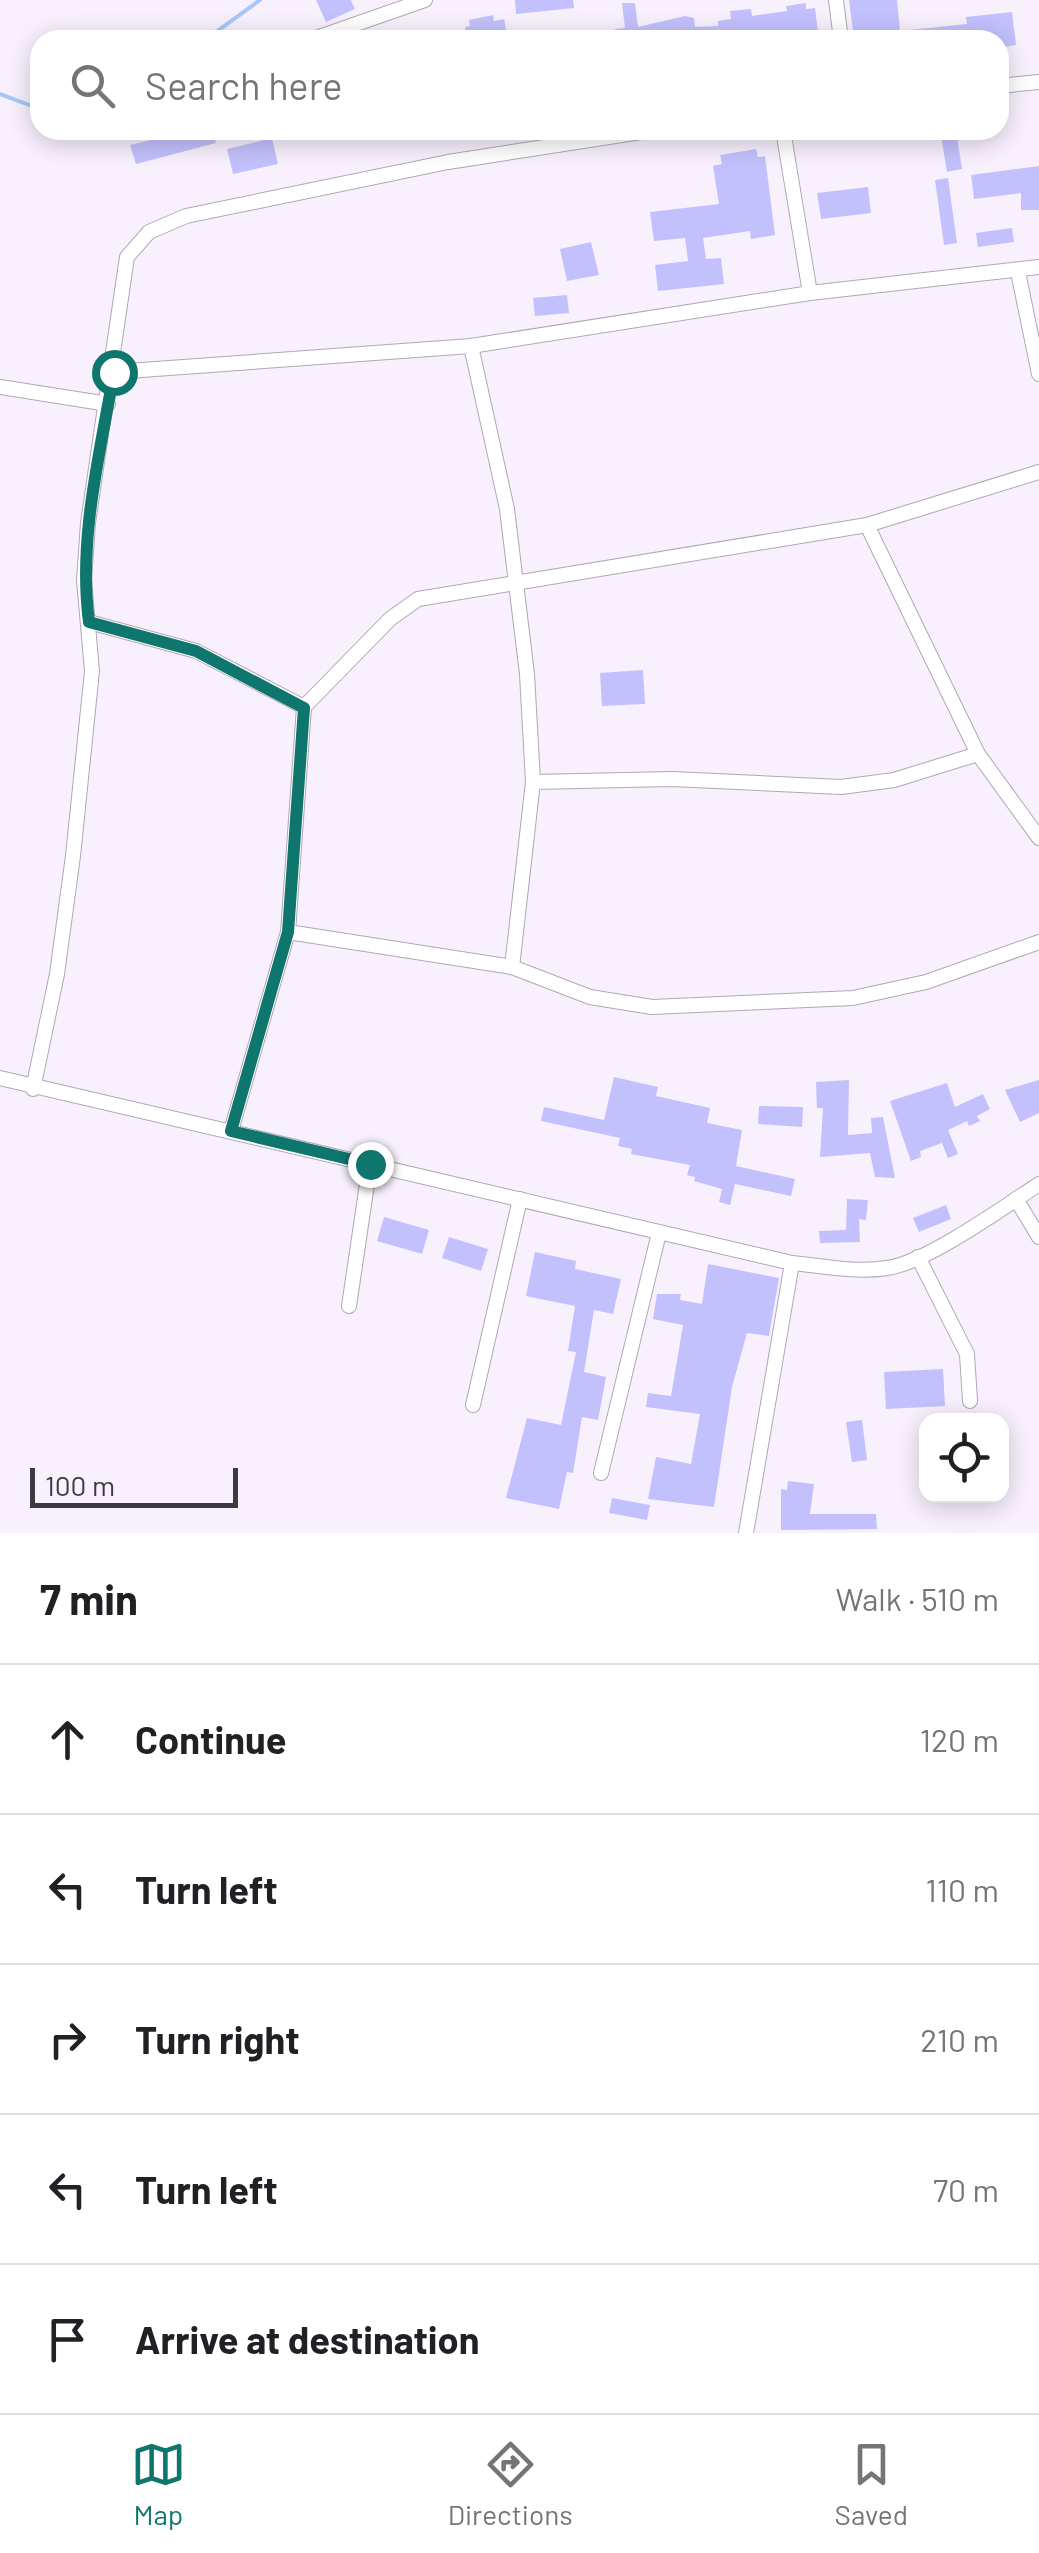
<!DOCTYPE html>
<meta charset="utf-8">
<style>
:root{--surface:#fff;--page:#f2f2f2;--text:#202124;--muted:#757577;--line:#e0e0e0;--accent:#0f766e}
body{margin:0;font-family:Barlow,sans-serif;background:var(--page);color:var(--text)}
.controls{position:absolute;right:30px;bottom:30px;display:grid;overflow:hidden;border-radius:20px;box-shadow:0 5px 25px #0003}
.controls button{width:90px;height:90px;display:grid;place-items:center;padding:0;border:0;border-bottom:2px solid var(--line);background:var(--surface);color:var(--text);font:50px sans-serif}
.scale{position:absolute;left:30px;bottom:25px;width:208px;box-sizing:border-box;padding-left:10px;border:5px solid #3d3940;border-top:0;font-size:28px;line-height:35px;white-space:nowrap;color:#3d3940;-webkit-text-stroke:8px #f8f0fd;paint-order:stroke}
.stop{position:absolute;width:30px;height:30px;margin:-22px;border:8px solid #0f766e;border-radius:50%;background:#fff}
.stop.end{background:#0f766e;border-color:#fff;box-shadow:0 2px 10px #0008}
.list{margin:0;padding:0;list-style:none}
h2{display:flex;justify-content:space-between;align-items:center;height:130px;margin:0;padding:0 40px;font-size:42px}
h2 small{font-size:32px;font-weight:400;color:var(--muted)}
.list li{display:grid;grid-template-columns:65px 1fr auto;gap:30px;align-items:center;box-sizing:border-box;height:150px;padding:0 40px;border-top:2px solid var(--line)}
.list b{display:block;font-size:38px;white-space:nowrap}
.list em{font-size:32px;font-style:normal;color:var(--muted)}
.icon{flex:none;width:55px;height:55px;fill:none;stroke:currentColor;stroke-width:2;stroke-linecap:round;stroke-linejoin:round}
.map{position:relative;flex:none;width:1039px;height:1533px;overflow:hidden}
.search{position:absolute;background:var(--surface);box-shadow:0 5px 25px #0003;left:30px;right:30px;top:30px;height:110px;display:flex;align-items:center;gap:25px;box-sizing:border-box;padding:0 35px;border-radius:30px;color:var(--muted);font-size:38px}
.sheet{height:880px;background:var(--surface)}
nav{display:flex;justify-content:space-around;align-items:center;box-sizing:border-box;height:140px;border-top:2px solid var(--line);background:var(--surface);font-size:28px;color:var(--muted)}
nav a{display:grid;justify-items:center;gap:5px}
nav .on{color:var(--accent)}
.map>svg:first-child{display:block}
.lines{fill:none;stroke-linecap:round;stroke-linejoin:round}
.stream{stroke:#a4c8fc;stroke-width:4}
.building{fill:#c3c1fd}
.minor-casing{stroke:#b1a7b7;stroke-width:16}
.minor{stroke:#fff;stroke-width:14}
.route{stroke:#0f766e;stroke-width:12}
</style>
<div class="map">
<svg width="1039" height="1533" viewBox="0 0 1039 1533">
<rect width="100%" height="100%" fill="#f8f0fd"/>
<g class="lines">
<g class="stream">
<polyline points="205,40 260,0"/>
<polyline points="0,94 40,109"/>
</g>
</g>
<g class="building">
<polygon points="316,0 351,0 355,9 326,22"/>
<polygon points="515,0 573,0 574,8 516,14"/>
<polygon points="849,0 897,0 900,31 967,24 966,17 1012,12 1016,45 999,48 999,40 854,40"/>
<polygon points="622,3 635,3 638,27 685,16 694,18 695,27 718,26 718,21 731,19 730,11 751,9 752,16 787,11 786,6 806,3 806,9 815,8 819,40 615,38 615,29 625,28"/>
<polygon points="493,15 494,21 504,19 508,40 467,40 465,27 470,26 469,20"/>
<polygon points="193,130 212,130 216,143 136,164 130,145"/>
<polygon points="940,130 956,130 962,169 947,172"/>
<polygon points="272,138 278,164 233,174 227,149"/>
<polygon points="756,149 758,157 765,156 775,235 751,239 750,231 703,238 706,259 721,258 724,284 658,291 655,265 688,261 685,238 654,241 650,212 719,204 713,166 722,164 720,155"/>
<polygon points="1039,166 1039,210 1021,210 1021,193 974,199 971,175"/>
<polygon points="948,178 957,243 944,245 935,180"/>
<polygon points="868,187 871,213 821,219 817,193"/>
<polygon points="1012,228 1014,242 978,247 976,233"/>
<polygon points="591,242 599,275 567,281 560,249"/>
<polygon points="567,295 569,313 535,316 533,298"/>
<polygon points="643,670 645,704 602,706 600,673"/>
<polygon points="614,1077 658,1087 656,1096 710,1108 707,1123 742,1130 736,1166 795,1179 791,1196 735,1184 730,1205 719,1202 722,1189 694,1181 695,1177 687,1175 690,1165 631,1154 632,1149 618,1146 620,1138 541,1121 544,1107 604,1120"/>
<polygon points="849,1080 848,1135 872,1133 871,1118 883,1117 895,1178 875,1177 870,1153 820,1157 823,1108 817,1108 816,1082"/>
<polygon points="1039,1080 1039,1113 1020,1122 1005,1090"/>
<polygon points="947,1083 955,1107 983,1094 990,1109 977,1116 980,1121 969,1126 967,1121 948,1130 958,1154 948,1158 942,1143 920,1151 921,1157 911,1161 890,1101"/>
<polygon points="759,1106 803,1107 802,1127 758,1124"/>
<polygon points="847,1199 868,1200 866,1220 859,1219 860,1242 820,1243 819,1231 846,1230"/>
<polygon points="946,1205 951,1219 919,1232 913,1218"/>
<polygon points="384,1217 429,1230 422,1254 377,1241"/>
<polygon points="449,1237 488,1249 481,1271 442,1258"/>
<polygon points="535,1252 576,1261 575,1269 621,1279 613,1314 594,1310 584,1372 606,1377 598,1420 582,1417 573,1473 567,1472 559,1509 506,1498 527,1418 561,1425 576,1352 568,1351 575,1306 526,1296"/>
<polygon points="708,1264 779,1278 769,1336 747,1333 732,1387 714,1507 648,1499 656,1457 691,1464 700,1414 646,1407 648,1393 671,1396 683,1325 653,1319 657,1294 681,1294 680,1300 702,1304"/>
<polygon points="943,1369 945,1406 886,1409 884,1372"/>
<polygon points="862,1420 867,1460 852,1462 846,1422"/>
<polygon points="788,1481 814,1484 810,1514 876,1514 877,1529 781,1530 781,1489 787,1490"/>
<polygon points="612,1498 650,1505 647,1520 609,1513"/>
</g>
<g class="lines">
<g class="minor-casing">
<g id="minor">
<polyline points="836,0 841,40"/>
<polyline points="316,38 425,0"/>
<polyline points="999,86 1039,82"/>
<polyline points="783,130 810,293"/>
<polyline points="1018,272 1039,374"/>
<polyline points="471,346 507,509 527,674 533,782 512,967"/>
<polyline points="114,372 471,346 810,293 1039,267"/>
<polyline points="0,387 108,404"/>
<polyline points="867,525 978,754 1039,838"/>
<polyline points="89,622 196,651 304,707"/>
<polyline points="533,782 672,779 841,787 894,780 978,754"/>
<polyline points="288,932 512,967 590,997 652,1007 853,998 926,982 1039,942"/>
<path d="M0 1078 792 1263C823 1266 856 1273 887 1268 926 1263 1004 1207 1039 1184"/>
<polyline points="33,1089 57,974 73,856 92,671 84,580 88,523 127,257 149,232 186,216 448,162 654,130"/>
<polyline points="231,1131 288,932 304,707 390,619 418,599 867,525 1039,472"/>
<polyline points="1016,1199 1039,1237"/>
<polyline points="918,1257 967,1354 970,1401"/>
<polyline points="349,1306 370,1164"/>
<polyline points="473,1405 520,1199"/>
<polyline points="601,1473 659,1233"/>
<polyline points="746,1533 792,1263"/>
</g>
</g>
<use href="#minor" class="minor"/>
</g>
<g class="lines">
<path class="route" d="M114 372C100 454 78 538 89 622L196 651 304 708 288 932 231 1131 370 1164"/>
</g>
</svg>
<div class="controls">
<button><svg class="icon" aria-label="locate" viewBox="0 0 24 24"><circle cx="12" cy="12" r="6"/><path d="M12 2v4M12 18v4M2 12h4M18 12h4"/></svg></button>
</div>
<div class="scale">100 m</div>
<div class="stop" style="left:114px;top:372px"></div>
<div class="stop end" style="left:370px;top:1164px"></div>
<div class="search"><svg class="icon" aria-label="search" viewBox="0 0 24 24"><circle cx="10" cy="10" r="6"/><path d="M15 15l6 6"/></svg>Search here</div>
</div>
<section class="sheet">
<h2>7 min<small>Walk · 510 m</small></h2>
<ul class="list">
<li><svg class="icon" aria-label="ahead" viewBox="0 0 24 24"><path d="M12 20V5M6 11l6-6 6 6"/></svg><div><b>Continue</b></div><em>120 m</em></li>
<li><svg class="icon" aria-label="left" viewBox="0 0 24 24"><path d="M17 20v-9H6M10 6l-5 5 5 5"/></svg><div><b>Turn left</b></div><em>110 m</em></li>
<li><svg class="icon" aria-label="right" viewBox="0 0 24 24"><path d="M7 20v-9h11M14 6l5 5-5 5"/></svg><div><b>Turn right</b></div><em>210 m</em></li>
<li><svg class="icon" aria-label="left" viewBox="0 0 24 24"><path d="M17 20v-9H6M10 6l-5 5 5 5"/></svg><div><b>Turn left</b></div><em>70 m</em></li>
<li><svg class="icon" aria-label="arrive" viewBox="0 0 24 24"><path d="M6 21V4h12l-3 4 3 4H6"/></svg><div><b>Arrive at destination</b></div></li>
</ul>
</section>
<nav>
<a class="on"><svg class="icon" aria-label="map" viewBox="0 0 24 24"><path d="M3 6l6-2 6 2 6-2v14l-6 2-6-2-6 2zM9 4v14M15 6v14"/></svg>Map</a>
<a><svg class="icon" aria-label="directions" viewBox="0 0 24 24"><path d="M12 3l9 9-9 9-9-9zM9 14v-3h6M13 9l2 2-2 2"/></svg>Directions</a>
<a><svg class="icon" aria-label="saved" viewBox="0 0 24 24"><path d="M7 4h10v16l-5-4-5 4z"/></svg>Saved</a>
</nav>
